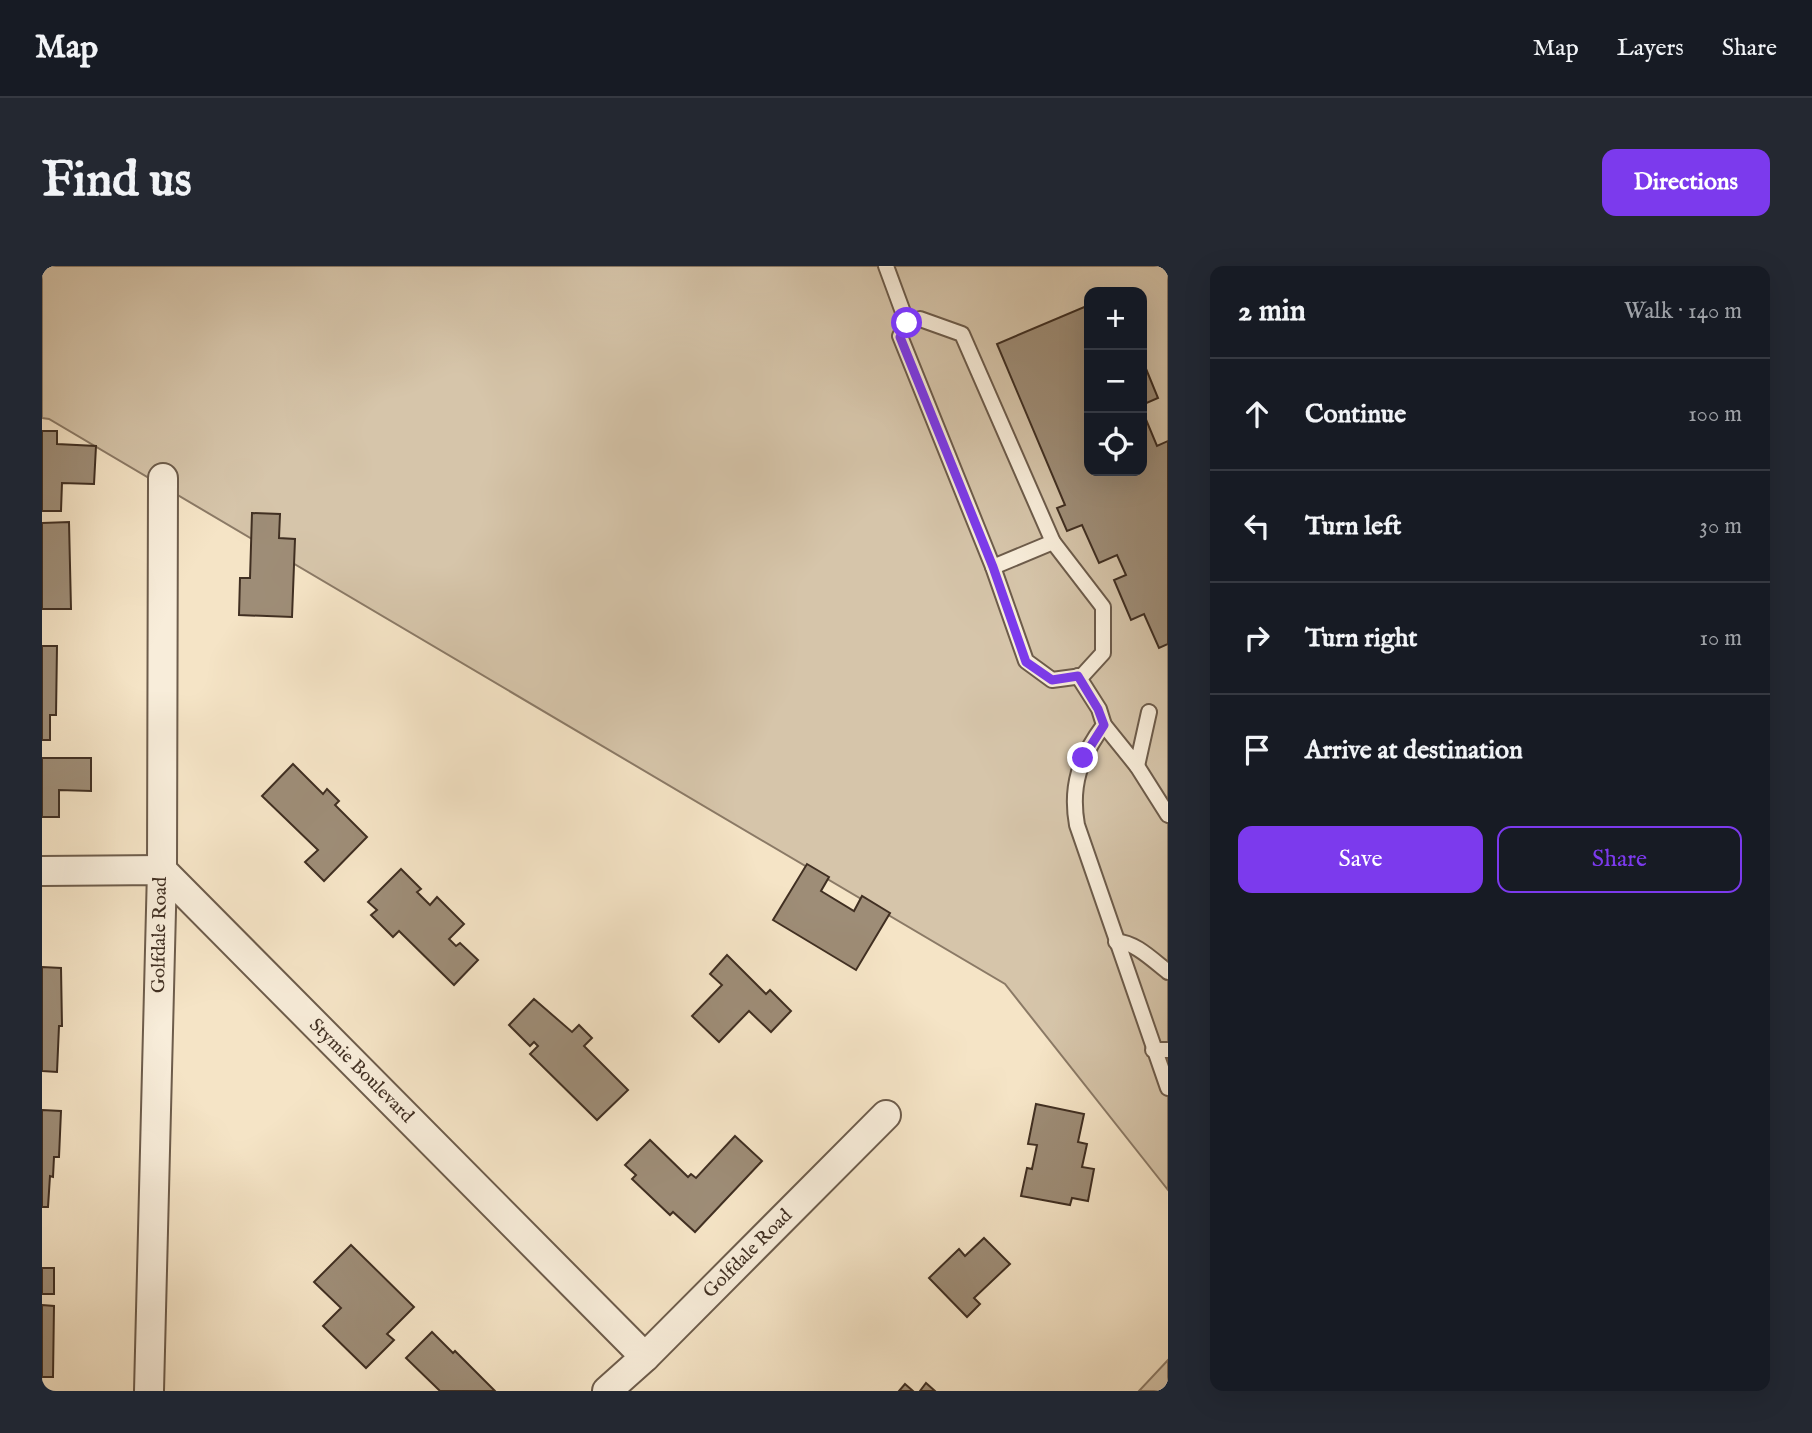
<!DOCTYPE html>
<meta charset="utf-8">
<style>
:root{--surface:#171b24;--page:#242831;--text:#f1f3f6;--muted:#9ea1a6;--line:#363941;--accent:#7c3aed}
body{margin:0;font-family:"IM FELL English",serif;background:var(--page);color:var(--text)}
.controls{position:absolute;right:21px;top:21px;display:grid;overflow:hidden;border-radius:14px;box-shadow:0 7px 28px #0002}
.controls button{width:63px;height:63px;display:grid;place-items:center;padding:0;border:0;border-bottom:2px solid var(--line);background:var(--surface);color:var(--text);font:35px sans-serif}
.stop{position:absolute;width:21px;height:21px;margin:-16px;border:5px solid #7c3aed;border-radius:50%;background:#fff}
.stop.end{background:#7c3aed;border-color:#fff;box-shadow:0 2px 7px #0008}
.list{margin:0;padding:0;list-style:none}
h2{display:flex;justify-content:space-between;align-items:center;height:91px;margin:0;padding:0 28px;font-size:30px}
h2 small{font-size:23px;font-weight:400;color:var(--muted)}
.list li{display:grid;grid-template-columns:46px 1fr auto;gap:21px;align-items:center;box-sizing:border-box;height:112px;padding:0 28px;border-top:2px solid var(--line)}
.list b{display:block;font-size:26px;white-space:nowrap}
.list em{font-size:23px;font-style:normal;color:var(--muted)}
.actions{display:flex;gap:14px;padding:21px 28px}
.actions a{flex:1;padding:16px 0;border:2px solid var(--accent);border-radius:14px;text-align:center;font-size:24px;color:var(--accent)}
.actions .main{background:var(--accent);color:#fff}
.icon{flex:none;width:38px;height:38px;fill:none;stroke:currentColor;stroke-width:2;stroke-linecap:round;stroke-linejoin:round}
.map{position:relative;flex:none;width:1126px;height:1125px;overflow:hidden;border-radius:14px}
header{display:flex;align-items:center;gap:42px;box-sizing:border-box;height:98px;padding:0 35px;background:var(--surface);border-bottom:2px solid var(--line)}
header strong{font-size:33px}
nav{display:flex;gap:38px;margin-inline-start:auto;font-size:24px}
.intro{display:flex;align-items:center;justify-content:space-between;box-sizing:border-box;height:168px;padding:0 42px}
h1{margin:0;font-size:49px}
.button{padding:18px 32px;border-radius:14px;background:var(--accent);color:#fff;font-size:24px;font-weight:700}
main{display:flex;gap:42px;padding:0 42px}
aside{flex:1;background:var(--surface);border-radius:14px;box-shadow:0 7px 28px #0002}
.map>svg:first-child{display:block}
.green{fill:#d6c5aa;stroke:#8b7a66;stroke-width:2;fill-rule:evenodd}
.building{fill:#9e8d77;stroke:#402f22;stroke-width:2}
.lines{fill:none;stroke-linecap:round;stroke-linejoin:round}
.lane-casing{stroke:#6d5c4b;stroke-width:18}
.street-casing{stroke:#6d5c4b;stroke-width:32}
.lane{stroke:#f8edda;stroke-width:14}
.street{stroke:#f8edda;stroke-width:28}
.route{stroke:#7c3aed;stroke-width:9}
.labels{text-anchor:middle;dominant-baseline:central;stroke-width:6;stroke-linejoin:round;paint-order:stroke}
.street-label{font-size:19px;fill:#402f22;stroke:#f8edda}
</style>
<header>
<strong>Map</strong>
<nav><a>Map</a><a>Layers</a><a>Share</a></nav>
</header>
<div class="intro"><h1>Find us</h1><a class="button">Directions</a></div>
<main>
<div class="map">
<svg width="1126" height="1125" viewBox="0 0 1126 1125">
<rect width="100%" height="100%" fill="#f5e4c6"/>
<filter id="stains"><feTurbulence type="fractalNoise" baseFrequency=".00286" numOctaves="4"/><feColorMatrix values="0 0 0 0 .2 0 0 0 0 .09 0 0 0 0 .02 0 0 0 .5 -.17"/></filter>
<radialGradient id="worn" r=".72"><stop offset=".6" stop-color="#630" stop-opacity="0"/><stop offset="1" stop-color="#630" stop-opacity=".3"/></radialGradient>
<g class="green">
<path d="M0 0H1126V924L963 718 7 153 0 152ZM1047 26H1100V205H1047Z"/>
<polygon points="1126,1094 1126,1125 1097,1125"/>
</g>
<g class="building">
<polygon points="1047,39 1047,205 1100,205 1100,144 1115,180 1126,175 1126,378 1117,382 1102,348 1089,354 1072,314 1084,309 1075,289 1057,297 1040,259 1025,265 1015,242 1023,239 955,78"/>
<polygon points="1100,93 1116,132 1100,139"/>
<polygon points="0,165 15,165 15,178 54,180 52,218 20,217 19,245 0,245"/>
<polygon points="210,247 238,248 237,272 253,273 250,351 197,349 198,312 208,312"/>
<polygon points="27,256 29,343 0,343 0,257"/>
<polygon points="0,380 15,380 14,449 8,449 8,474 0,474"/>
<polygon points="0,492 49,492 49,525 17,524 17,551 0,551"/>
<polygon points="251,498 281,528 285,523 297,535 293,539 325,571 282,615 263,596 276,584 220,530"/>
<polygon points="765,598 787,611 779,625 812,645 820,630 848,647 814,704 731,654"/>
<polygon points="359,603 379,623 375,626 388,639 395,631 422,658 407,673 414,680 418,677 436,694 412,719 357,665 351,671 329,649 335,644 326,636"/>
<polygon points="685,689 724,728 728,724 749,745 729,766 707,745 677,776 650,750 680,719 668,708"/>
<polygon points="0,701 19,702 20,760 17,760 15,806 0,805"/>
<polygon points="492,733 530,766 537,759 550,772 542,780 586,824 555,854 488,788 496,780 492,776 488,780 467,759"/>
<polygon points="994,838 1042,848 1036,876 1045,878 1040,901 1052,903 1046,935 1030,932 1028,939 979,930 985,902 990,903 995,879 986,878"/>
<polygon points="0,844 19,845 17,891 12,891 11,911 8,910 6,941 0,941"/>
<polygon points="693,870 720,895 653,966 631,946 628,949 590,913 594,909 583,899 608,874 646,911 649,908 654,912"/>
<polygon points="942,972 968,998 932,1032 938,1038 925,1051 887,1012 917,983 923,990"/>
<polygon points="309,979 372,1041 345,1068 352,1074 324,1102 281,1060 299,1042 272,1016"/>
<rect x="0" y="1002" width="12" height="26"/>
<polygon points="0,1039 12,1040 11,1111 0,1111"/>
<polygon points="390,1066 411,1087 413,1085 453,1125 398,1125 364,1092"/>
<polygon points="884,1117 893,1125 878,1125"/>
<polygon points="863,1118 871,1125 857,1125"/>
</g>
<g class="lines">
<g class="lane-casing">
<g id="lane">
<polyline points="844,0 865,57 858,70 951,301 1011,276 920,68 878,53 865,57"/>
<polyline points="951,301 984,395 1010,414 1040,410 1061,387 1061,341 1011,276"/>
<path d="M1036 410 1057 443 1062 459C1038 491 1028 520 1035 559L1126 822"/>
<polyline points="1062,459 1095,500 1107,446"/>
<polyline points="1095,500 1126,549"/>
<path d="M1074 676C1091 674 1113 696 1126 706"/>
<polyline points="1111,784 1126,784"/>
</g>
</g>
<g class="street-casing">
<g id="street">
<polyline points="0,605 120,604 603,1091"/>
<polyline points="107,1125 120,604 121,212"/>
<polyline points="565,1125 603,1091 844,849"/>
</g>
</g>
<use href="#lane" class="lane"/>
<use href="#street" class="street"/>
</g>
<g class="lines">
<polyline class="route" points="865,57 858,71 951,301 984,396 1010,414 1036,410 1056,443 1062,459 1041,492"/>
</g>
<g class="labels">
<g class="street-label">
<text transform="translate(118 669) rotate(-89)">Golfdale Road</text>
<text transform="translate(319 805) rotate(45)">Stymie Boulevard</text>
<text transform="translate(706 988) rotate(-45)">Golfdale Road</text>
</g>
</g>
<rect width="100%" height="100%" filter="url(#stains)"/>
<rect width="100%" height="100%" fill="url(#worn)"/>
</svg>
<div class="controls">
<button>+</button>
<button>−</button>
<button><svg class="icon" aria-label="locate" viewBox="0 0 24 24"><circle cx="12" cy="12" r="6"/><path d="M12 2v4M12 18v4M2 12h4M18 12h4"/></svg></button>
</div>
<div class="stop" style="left:865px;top:57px"></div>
<div class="stop end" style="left:1041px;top:492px"></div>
</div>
<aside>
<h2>2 min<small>Walk · 140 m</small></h2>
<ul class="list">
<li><svg class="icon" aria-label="ahead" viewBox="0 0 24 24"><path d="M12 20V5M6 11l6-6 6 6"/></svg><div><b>Continue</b></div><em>100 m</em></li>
<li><svg class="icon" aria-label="left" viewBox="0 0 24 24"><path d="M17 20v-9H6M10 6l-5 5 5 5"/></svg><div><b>Turn left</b></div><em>30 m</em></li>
<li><svg class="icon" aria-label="right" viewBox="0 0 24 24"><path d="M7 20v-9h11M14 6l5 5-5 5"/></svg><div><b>Turn right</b></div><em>10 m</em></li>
<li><svg class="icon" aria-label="arrive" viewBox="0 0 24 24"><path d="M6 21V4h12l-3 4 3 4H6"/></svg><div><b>Arrive at destination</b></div></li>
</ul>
<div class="actions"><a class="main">Save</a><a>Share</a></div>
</aside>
</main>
